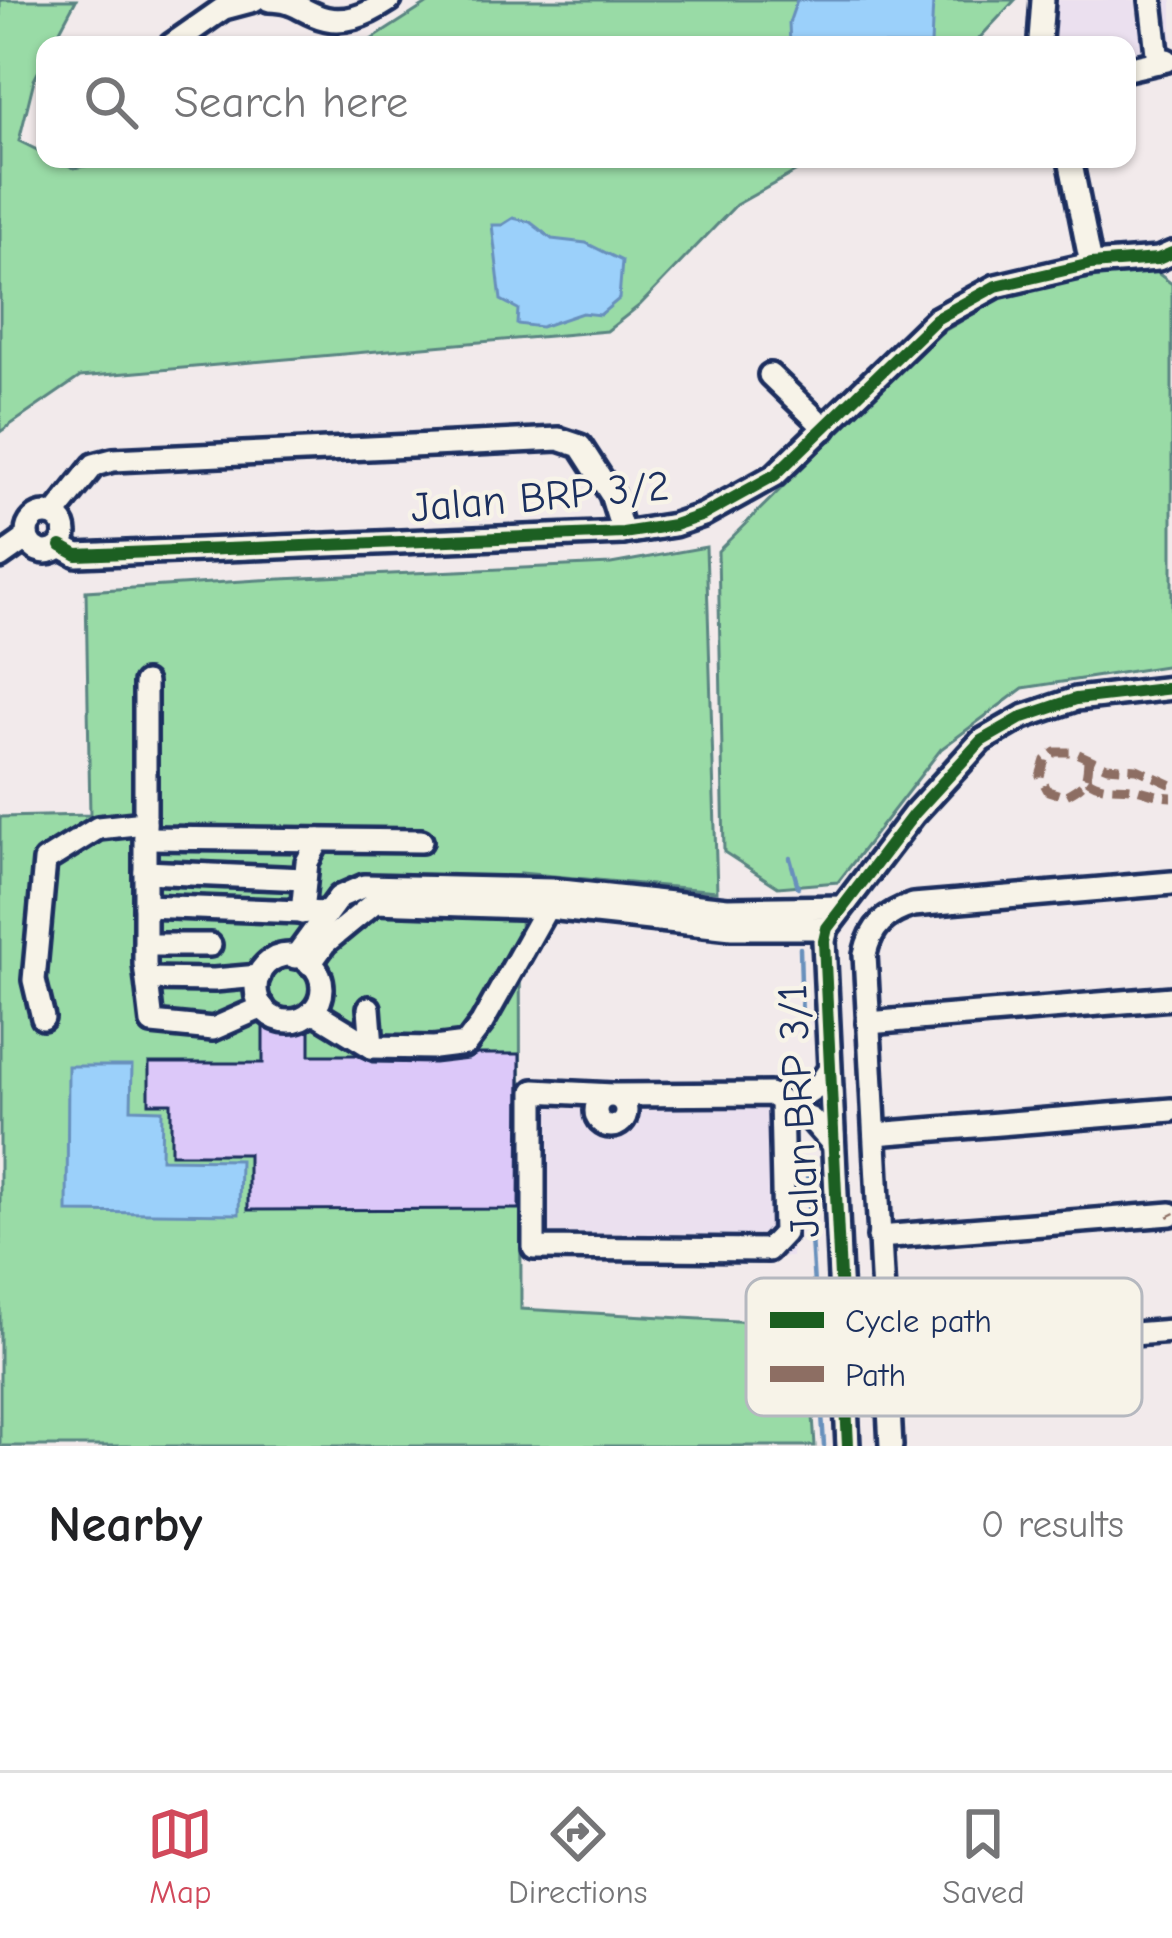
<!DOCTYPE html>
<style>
:root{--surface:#fff;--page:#f2f2f2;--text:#202124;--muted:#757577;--line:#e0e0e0;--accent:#d1495b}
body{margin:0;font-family:"Comic Neue",sans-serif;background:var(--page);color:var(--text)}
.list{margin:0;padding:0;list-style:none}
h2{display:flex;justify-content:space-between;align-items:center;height:156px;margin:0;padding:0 48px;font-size:51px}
h2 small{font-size:39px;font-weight:400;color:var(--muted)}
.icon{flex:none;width:66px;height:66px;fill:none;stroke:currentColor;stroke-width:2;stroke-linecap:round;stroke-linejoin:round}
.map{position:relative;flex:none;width:1172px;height:1446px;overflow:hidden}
.search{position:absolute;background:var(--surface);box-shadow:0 3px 9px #0004;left:36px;right:36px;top:36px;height:132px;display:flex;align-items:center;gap:30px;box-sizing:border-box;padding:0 42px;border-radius:24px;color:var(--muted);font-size:45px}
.sheet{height:324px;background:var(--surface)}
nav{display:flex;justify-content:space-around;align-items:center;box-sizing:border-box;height:168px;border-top:3px solid var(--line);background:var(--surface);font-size:33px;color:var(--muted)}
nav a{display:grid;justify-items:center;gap:6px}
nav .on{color:var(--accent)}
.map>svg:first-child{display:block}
.built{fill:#ebe0ef}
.green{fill:#99dba6;stroke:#5a8582;stroke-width:3}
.water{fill:#9bd0fa;stroke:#6890bc;stroke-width:3}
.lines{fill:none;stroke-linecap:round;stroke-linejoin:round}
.stream{stroke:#6890bc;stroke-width:4.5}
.building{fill:#dcc8f9;stroke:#1b2f5e;stroke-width:3}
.minor-casing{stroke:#1b2f5e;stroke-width:30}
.minor{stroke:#f7f3e8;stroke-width:21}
.quiet{stroke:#8d6e63;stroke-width:9;stroke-dasharray:18 9;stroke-linecap:butt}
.cycleway-casing{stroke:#f7f3e8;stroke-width:20}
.cycleway{stroke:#1b5e20;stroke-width:12}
.labels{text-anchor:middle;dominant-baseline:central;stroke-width:9;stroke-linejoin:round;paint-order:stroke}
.street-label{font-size:42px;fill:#1b2f5e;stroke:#f7f3e8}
.key{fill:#f7f3e8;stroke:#b5b8bf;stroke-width:3}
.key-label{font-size:33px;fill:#1b2f5e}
</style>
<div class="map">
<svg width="1172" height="1446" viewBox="0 0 1172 1446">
<rect width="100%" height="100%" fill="#f2eaeb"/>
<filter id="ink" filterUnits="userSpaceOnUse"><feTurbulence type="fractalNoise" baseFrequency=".00833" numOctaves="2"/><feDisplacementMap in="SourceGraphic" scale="24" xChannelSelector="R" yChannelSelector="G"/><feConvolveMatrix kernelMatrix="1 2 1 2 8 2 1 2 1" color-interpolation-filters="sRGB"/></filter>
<g filter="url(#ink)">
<g class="built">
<polygon points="1035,0 1172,0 1172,70 1127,73 1127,45 1032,45"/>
<polygon points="528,1079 786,1080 792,1257 528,1256"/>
</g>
<g class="green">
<polygon points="0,0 76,0 52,45 45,45 45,59 34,80 19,141 45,154 45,159 55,159 74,168 125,159 818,159 736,205 640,305 607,331 80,377 0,432"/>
<polygon points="433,0 1015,0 973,45 363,45"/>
<polygon points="1151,268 1172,284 1172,665 1023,688 941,749 838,882 778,887 724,852 718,551 934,337 1011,292"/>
<polygon points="706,547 717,891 520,873 521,1309 807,1325 815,1446 0,1446 0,817 90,815 86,591 259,580 611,564"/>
</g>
<g class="water">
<polygon points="797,0 933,0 931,45 790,45 789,23"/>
<polygon points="513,218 530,222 552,239 586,243 622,261 619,299 600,315 582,313 541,327 517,324 518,309 501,300 492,225 502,225"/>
<polygon points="68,1066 132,1066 131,1109 162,1110 161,1159 240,1160 239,1214 67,1212"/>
</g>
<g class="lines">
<g class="stream">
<polyline points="790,858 798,887"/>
<polyline points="800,948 802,1020"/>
<polyline points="807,1173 824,1446"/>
</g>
</g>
<polygon class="building" points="266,1022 303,1022 310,1027 310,1055 356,1055 372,1062 434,1063 468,1059 477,1054 520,1054 519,1209 248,1210 248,1154 171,1154 171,1103 149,1103 149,1063 263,1063 263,1023"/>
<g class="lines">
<g class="minor-casing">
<g id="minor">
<path d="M269 0C294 1 294 6 315 15 342 27 367 15 390 0"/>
<polyline points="1151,0 1158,62"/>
<polyline points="171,45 224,8 254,0"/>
<polyline points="1042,45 1040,40 1043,0"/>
<polyline points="1127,69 1167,60"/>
<polyline points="1070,159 1091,264"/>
<polyline points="770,375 825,428"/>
<circle cx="46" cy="533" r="19"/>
<polyline points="54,515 94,465 113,460 559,439 580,446 611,494 623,533"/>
<polyline points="61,546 77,555 623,533 674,525 703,515 775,475 936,319 996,286 1091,264 1158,259 1172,253"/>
<polyline points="0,557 27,538"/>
<polyline points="145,683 145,964 152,1023 213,1029 263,1007"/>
<polyline points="145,838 421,841"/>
<polyline points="145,872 304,879"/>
<polyline points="145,906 327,913"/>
<polyline points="302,913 307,862 319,840"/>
<polyline points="145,945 210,945"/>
<circle cx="289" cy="988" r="33"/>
<polyline points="295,957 339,897 364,886 552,890 727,909 842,907"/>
<polyline points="310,964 325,943 375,902 549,908 732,928 827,928"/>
<polyline points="147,979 214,980 259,976"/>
<polyline points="369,1008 372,1047"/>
<polyline points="313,1011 372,1047 434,1048 466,1044 482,1023 550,902"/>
<polyline points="43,1018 34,980 45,861 98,828 145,823"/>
<polyline points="868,1023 1172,998"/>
<polygon points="534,1091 613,1095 770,1094 781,1101 784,1233 768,1250 534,1248"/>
<circle cx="611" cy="1111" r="15"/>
<polyline points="795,1101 819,1085 829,1070"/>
<polyline points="795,1112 811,1119 832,1143"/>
<polyline points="875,1134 1172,1110"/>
<polyline points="879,1237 1171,1214"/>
<polyline points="886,1353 1172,1331"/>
<polyline points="848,1446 824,941 827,928 914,814 981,741 1023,717 1076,699 1172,688"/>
<path d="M891 1446 865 954C871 926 886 913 913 905L1172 883"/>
</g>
</g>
<use href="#minor" class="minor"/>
<g class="quiet">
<path d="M1088 759C1087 783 1085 785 1064 796L1048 791 1040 776 1045 760 1055 752H1074L1107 767 1137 769 1172 785"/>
<path d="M1087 779C1104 792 1121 784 1140 790 1152 793 1159 797 1172 797"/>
<polyline points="1171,1214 1172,1216"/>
</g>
<g class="cycleway-casing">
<g id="cycleway">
<polyline points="61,546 77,555 623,533 674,525 703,515 775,475 936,319 996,286 1091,264 1158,259 1172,253"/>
<polyline points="848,1446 824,941 827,928 914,814 981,741 1023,717 1076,699 1172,688"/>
</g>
</g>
<use href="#cycleway" class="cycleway"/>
</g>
</g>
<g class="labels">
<g class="street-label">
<text transform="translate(540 497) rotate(-5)">Jalan BRP 3/2</text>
<text transform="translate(799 1111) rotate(-93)">Jalan BRP 3/1</text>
</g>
</g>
<rect x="746" y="1278" width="396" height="138" rx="18" class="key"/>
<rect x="770" y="1312" width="54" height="16" fill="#1b5e20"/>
<rect x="770" y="1366" width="54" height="16" fill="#8d6e63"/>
<g class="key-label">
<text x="845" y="1332">Cycle path</text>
<text x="845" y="1386">Path</text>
</g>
</svg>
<div class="search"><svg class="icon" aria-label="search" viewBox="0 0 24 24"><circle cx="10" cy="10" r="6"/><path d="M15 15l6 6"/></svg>Search here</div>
</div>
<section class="sheet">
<h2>Nearby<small>0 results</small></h2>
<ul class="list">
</ul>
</section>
<nav>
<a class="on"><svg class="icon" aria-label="map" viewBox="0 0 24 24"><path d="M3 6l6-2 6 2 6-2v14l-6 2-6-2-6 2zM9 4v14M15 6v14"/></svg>Map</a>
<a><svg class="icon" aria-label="directions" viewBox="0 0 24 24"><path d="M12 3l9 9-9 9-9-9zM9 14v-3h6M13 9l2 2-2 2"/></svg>Directions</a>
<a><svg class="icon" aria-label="saved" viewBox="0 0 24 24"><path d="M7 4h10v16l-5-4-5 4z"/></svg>Saved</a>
</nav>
